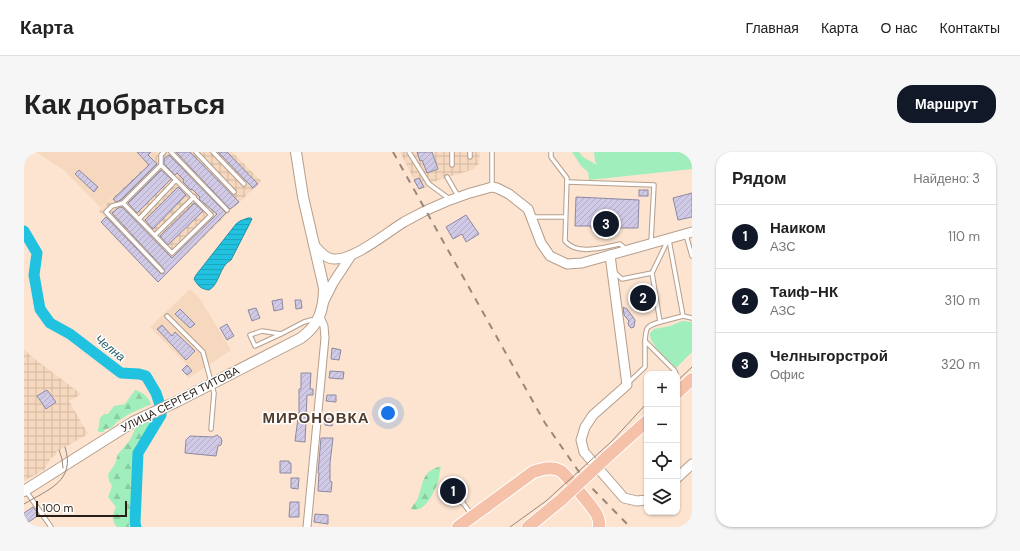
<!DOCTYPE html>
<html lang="ru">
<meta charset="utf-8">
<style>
:root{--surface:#fff;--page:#f6f6f6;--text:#222;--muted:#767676;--line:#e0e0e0;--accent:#111827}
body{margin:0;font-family:"DM Sans",sans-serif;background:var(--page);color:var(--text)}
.controls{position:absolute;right:12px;bottom:12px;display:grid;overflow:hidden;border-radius:8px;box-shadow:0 1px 3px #0004}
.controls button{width:36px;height:36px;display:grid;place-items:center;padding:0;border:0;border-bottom:1px solid var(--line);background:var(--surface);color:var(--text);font:20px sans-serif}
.scale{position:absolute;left:12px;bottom:10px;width:91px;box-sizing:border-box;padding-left:4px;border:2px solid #271e17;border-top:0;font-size:11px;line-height:14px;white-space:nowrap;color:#271e17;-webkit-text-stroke:3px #fff;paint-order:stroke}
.you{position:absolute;left:364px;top:261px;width:14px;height:14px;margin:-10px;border:3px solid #fff;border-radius:50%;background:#1a73e8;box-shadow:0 0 0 6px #1a73e833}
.badge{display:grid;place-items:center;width:26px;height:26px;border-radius:50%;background:var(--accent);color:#fff;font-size:13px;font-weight:700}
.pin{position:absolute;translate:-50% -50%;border:2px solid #fff;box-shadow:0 1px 4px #0006}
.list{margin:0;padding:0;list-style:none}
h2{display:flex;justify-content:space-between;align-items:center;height:52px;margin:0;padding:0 16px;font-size:17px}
h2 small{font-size:13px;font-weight:400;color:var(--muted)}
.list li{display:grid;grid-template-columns:26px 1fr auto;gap:12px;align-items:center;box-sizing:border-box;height:64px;padding:0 16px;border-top:1px solid var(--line)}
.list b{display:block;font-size:15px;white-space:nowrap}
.list p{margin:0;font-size:13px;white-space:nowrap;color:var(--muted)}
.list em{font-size:13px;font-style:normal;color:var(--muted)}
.icon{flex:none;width:22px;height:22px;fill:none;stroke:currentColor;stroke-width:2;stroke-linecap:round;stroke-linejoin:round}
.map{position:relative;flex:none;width:668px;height:375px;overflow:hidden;border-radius:16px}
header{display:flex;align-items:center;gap:24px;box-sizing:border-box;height:56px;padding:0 20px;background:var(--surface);border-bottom:1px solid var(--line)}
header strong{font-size:19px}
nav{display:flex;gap:22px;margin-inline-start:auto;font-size:14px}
.intro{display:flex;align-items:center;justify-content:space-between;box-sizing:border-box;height:96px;padding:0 24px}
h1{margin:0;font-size:28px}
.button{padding:10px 18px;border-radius:16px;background:var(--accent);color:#fff;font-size:14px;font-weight:700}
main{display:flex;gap:24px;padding:0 24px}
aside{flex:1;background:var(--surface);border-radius:16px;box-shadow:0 1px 3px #0004}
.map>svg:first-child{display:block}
.built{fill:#f6d8be}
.industrial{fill:url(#industrial-grid)}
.grass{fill:#a0eebb}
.forest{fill:url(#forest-firs)}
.water{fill:url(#water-rules);stroke:#2391a4}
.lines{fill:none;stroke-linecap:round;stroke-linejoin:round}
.river{stroke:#21c2e0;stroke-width:11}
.building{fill:url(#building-hatch);stroke:#8d88a1}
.service-casing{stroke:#b59e8b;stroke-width:5.5}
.minor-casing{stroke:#b59e8b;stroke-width:9}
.tertiary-casing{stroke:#b59e8b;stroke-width:11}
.secondary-casing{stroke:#b59e8b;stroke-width:12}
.primary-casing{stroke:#fff;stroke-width:14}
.service{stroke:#fff;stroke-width:3.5}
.minor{stroke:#fff;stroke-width:7}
.tertiary{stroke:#fff;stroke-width:9}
.secondary{stroke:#fff;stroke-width:10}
.primary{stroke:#f5c1a9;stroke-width:12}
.tram{stroke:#988779;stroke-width:1}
.rail{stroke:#988779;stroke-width:2;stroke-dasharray:7 7;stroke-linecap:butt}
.primary-bridge-casing{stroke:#fff;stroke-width:14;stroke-linecap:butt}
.primary-bridge{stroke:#f5c1a9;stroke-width:12}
.labels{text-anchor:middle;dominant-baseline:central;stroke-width:3;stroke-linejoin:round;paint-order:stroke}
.street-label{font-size:11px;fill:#271e17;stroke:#fff}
.water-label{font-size:12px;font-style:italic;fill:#26606d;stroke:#fff}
.district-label{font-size:15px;font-weight:bold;letter-spacing:1px;fill:#503c2c;stroke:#fff}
</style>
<header>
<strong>Карта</strong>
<nav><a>Главная</a><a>Карта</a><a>О нас</a><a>Контакты</a></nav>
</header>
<div class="intro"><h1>Как добраться</h1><a class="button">Маршрут</a></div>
<main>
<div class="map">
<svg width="668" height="375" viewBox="0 0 668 375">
<defs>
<pattern id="industrial-grid" width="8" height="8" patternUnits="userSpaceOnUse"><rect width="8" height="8" fill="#f6d8be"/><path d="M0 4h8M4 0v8" fill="none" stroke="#d3b9a3"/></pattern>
<pattern id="forest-firs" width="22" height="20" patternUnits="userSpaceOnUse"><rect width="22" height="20" fill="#a0eebb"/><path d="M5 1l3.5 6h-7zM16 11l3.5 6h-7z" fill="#8acca0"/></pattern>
<pattern id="water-rules" width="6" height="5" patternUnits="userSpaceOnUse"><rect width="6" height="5" fill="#21c2e0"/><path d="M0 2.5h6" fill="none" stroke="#1ea6bf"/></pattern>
<pattern id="building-hatch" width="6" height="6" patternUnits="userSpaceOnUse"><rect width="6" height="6" fill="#d0cae6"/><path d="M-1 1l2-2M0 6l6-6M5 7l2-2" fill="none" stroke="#b3adc5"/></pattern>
</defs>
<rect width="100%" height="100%" fill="#fde4d0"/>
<g class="built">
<polygon points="12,0 133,0 134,2 77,56 41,19"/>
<polygon points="166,137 176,147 207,198 165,226 158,218 163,213 126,175"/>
</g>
<g class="industrial">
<polygon points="136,0 208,0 237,29 138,126 75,59"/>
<polygon points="376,0 456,0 455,12 451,14 451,17 414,28 403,33 403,35 400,36 399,35 395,37"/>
<polygon points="0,197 8,205 57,242 45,249 64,282 32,300 33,302 27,306 20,318 0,329"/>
</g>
<g class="grass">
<polygon points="548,0 555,0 559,5 573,13 571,9 570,0 668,0 668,17 565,28 564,20 557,14"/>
<path d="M658 169 668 170V200L652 216C644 207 625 193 626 181L630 177 646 174Z"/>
</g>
<g class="forest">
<path d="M111 238C117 239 125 245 127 252L105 262 93 270 87 276 82 277 79 280H75L74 279 76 266 80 262H84L90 254 101 252Z"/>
<path d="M125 264 130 266 118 288 113 291 110 299 107 338 108 363 105 367V375H93C87 368 88 363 92 355L84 345 88 334 85 329 84 322 91 312 94 302 106 288 111 277 118 268Z"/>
<path d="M417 314C415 320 416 324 414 330 410 340 401 362 387 357 389 353 392 350 394 346 400 330 397 320 417 314Z"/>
</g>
<path class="water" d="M224 66H227L228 67 207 108C195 114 196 132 185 138 177 137 174 134 170 127L172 123 212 72 216 69Z"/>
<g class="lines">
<polyline class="river" points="0,79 13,101 10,123 16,157 26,171 46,182 97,221 115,222 122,224 132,241 137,256 137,263 114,301 111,371 112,375"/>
</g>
<g class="building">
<polygon points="113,0 127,0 124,3 133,12 97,48 92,50 89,47 125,13"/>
<polygon points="152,0 166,0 215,50 206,57"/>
<polygon points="194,0 203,0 234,32 229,36"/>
<polygon points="393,0 408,0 414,17 403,21 398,8 396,9"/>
<polygon points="145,3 202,61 134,130 77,70 82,65 83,66 136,121 138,122 140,121 140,117 88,61 94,56 98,55 148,106 193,62 175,47 176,45 168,37 167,38 159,30 160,28 153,21 151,23 140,12 140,7"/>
<polygon points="55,18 74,35 70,40 51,22"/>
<polygon points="137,18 147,27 113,61 104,51"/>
<polygon points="395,26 400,35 395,37 390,28"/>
<polygon points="154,35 162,43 129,77 121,68"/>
<rect x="615" y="38" width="9" height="6"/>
<polygon points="668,41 668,65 654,68 649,46"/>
<polygon points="552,45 615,48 614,76 596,76 596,77 567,76 567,74 551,74"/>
<polygon points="170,51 179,59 144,93 136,84"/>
<polygon points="442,63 455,82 442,90 438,82 429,87 422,75"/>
<polygon points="258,147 259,157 250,159 248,149"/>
<polygon points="271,148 277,148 278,156 272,157"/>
<polygon points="599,155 603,157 611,168 610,175 607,176 605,174 604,171 605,169 600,163"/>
<polygon points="232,156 236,166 228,169 224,158"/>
<polygon points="156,157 171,172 166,176 151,162"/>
<polygon points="203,172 210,184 203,188 196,176"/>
<polygon points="138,173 148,184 151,180 171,199 162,208 133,177"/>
<polygon points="308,196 317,198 315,208 307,207"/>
<polygon points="163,213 168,219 163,223 158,218"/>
<polygon points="306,219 320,220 319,227 305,226"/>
<polygon points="277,221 287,221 286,237 289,237 289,243 283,243 281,290 271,289 274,266 275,266 275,237 277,237"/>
<polygon points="23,238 32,250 22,257 13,244"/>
<polygon points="303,243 312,243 312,250 302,249"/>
<polygon points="301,267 309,267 308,274 301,273"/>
<polygon points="193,283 197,286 198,289 197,293 194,294 192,304 161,301 162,288 166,284 189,285"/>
<polygon points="297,286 309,286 306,311 306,329 308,330 307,340 294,339 295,321 294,321"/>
<polygon points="256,309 265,309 265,311 267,311 267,321 256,321"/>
<polygon points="267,326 275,326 274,337 267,336"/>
<polygon points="266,350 275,350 275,365 265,365"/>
<polygon points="9,355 15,363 0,373 0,361"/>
<polygon points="291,362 304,363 304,372 290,370"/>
</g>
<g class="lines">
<g class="service-casing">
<g id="service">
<polyline points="147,0 203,58"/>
<polyline points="172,0 210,40"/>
<polyline points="189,0 220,32"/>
<polyline points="385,0 405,32 427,48"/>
<path d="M527 0V5L543 26 541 89C553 104 580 95 596 92L602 97"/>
<polyline points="446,5 446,0"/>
<polyline points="137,13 187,63 148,101 99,51 137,13 137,3 140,0"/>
<polyline points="428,13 428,0"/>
<polyline points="423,25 434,44"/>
<polyline points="544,30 630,33 627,90"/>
<polyline points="468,35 468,0"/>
<polyline points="99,51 88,54 82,60 138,119"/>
<polyline points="508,65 541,65"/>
<polyline points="115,67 152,28"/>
<polyline points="131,83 170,45"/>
<polyline points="662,83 668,104"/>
<polyline points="644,88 628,121 636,170 659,164 668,166"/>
<polyline points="645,88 659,164"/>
<polyline points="590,120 598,127 628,121"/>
<polyline points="143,164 179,200 190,241 187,277"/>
<path d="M636 170C622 174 622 175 621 189L651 219 652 222"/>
<polyline points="257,182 231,194 226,183 238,179 257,182 280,170 287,168 292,169"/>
<polyline points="604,231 621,215 621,189"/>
<polyline points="2,339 27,375"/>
<polyline points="439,351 426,347 423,343 425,338 429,335 434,335 437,339 439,351 448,363"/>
</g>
</g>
<g class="minor-casing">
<polyline id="minor" points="283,375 301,186 300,174 295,163"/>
</g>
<g class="tertiary-casing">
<g id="tertiary">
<path d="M291 94C296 100 302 107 310 107 330 108 362 81 380 70 406 55 439 42 468 35L473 36 485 42 504 57 517 91 526 104 543 112 558 111 668 80"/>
<polyline points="586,103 603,233 569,263 561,275 557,288 560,300 600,346 613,349 623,348"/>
<polyline points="300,149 309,131 326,105"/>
<polyline points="653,326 668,312"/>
</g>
</g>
<g class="secondary-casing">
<path id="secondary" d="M0 339 109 270 154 249 277 186C295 173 300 157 300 136L279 45 272 0"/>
</g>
<g class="primary-casing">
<g id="primary">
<polyline points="653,241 668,227"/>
<polyline points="585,303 623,269"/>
<path d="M434 375 509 320C518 317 527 314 537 319 541 322 565 351 569 357 573 362 576 369 575 375"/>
<polyline points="504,375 537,348"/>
</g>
</g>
<use href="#service" class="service"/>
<use href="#minor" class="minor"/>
<use href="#tertiary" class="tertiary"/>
<use href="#secondary" class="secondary"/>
<use href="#primary" class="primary"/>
<g class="tram">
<polyline points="653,229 668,215"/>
<polyline points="35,298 38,307 39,316"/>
<path d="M0 352C25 337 52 329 41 295"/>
<polyline points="486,375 522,349 588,289 623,251"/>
</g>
<polyline class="rail" points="369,0 521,271 562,330 606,375"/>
<g class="primary-bridge-casing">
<polyline id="primary-bridge" points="537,348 585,303"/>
</g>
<use href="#primary-bridge" class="primary-bridge"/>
</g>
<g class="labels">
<g class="street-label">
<text transform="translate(156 247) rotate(-27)">УЛИЦА СЕРГЕЯ ТИТОВА</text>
</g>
<g class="water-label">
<text transform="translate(86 196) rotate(38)">Челна</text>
</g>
<g class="district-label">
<text x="292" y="266">МИРОНОВКА</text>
</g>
</g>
</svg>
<div class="controls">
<button>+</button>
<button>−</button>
<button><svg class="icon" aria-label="locate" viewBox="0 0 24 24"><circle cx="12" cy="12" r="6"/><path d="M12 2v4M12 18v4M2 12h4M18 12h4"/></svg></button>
<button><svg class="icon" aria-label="layers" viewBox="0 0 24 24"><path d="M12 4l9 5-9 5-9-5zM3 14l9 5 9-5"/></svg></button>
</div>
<div class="scale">100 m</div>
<div class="you"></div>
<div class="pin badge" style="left:429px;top:339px">1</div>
<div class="pin badge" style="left:619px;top:146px">2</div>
<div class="pin badge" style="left:582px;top:72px">3</div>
</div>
<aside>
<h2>Рядом<small>Найдено: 3</small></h2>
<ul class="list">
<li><span class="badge">1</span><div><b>Наиком</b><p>АЗС</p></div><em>110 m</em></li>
<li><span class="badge">2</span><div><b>Таиф-НК</b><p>АЗС</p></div><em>310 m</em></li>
<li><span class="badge">3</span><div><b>Челныгорстрой</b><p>Офис</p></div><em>320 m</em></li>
</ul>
</aside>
</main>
